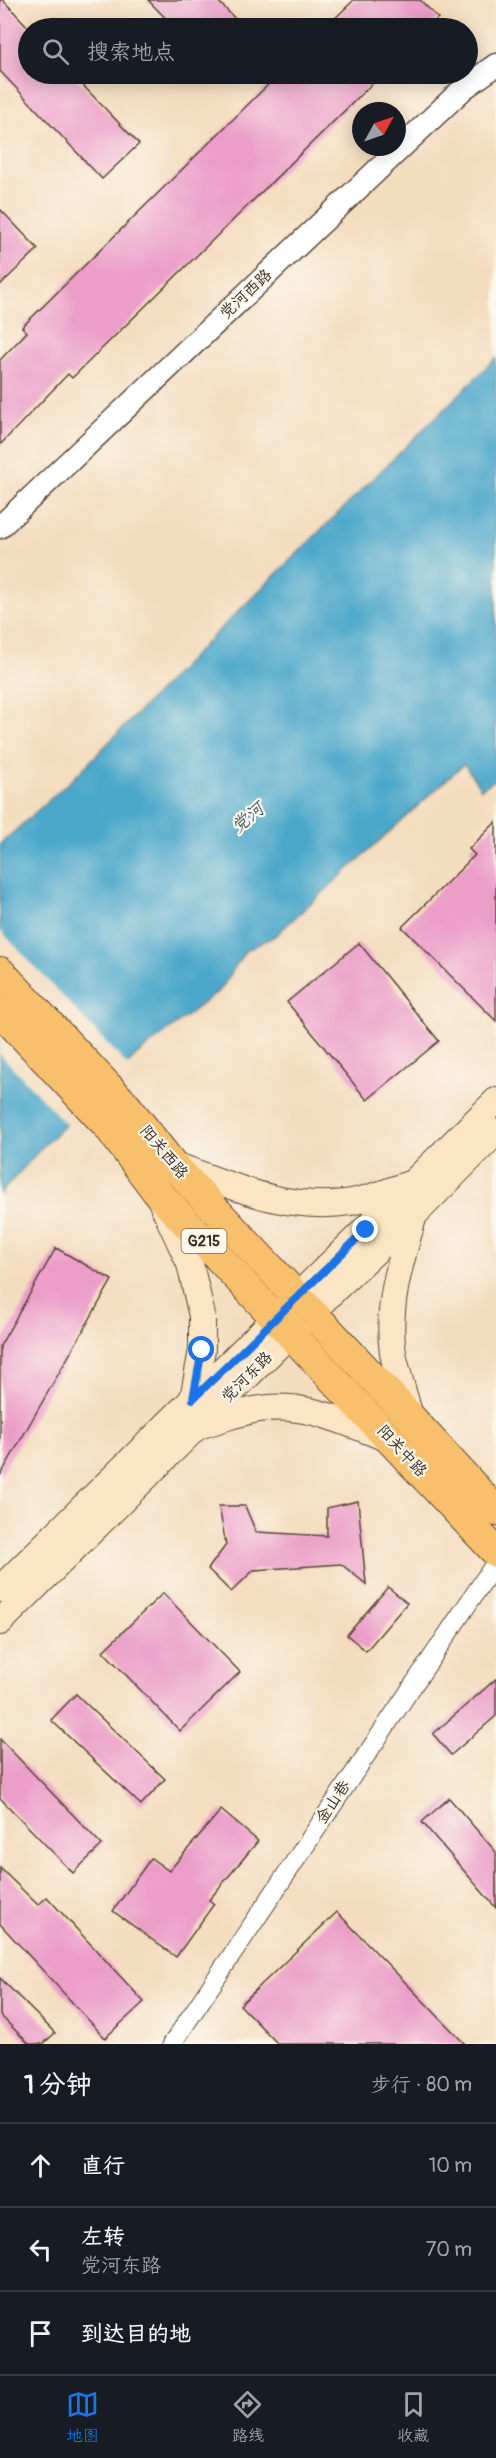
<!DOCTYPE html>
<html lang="zh">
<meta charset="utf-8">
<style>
:root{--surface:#171b24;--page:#20242c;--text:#f1f3f6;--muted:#9ea1a6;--line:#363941;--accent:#1a73e8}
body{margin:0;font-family:Pangolin,"LXGW WenKai TC",sans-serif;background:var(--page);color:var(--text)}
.compass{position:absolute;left:352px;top:102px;width:54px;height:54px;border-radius:50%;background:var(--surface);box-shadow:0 3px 15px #0003;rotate:50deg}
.stop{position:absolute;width:18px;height:18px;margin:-14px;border:4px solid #1a73e8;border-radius:50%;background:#fff}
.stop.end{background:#1a73e8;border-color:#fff;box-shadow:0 2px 6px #0008}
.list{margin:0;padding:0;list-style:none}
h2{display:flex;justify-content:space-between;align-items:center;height:78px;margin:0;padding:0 24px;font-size:26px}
h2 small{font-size:20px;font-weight:400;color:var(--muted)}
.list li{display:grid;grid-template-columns:39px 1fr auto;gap:18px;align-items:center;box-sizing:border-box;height:84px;padding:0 24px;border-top:2px solid var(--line)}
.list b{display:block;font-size:22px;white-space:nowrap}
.list p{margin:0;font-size:20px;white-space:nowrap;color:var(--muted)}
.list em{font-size:20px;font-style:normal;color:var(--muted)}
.icon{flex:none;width:33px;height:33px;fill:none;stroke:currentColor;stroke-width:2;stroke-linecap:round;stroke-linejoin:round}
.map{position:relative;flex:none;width:496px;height:2044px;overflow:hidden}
.search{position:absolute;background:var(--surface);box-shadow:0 3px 15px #0003;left:18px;right:18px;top:18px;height:66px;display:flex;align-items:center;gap:15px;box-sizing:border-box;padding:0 21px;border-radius:33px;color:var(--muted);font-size:22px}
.sheet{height:330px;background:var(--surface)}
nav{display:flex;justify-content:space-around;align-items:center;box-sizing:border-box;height:84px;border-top:2px solid var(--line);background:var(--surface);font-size:16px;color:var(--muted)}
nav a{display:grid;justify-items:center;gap:3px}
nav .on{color:var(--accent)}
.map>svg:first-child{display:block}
.water{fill:#4ca7ca;stroke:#446874;stroke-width:1.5}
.pier{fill:#f4ddbf}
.building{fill:#eb9ec8}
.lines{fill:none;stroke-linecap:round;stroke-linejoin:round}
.minor-casing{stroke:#574536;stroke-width:20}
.tertiary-casing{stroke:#574536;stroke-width:25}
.secondary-casing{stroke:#574536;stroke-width:28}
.trunk-casing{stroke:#574536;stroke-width:32}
.minor{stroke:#fff;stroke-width:18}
.tertiary{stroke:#fff;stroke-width:22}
.secondary{stroke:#fce5c4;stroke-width:26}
.trunk{stroke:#f8bf6c;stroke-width:30}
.route{stroke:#1a73e8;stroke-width:8}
.labels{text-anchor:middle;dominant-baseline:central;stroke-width:4.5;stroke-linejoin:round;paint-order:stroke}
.shield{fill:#fbf7ec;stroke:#75685c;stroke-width:1.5}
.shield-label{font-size:15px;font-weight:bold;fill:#3b2a1e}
.street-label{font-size:16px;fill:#3b2a1e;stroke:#fbf7ec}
.water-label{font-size:18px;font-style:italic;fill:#425c63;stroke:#fbf7ec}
</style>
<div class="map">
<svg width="496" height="2044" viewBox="0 0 496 2044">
<rect width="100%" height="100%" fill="#fbf7ec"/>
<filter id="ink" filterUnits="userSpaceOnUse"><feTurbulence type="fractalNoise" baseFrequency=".0167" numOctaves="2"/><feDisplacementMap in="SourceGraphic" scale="12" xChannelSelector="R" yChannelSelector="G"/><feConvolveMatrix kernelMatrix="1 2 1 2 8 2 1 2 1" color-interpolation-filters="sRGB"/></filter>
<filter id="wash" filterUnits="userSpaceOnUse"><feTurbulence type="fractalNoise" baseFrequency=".008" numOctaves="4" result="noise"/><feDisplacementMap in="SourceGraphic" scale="24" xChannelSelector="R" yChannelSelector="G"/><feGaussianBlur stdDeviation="1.35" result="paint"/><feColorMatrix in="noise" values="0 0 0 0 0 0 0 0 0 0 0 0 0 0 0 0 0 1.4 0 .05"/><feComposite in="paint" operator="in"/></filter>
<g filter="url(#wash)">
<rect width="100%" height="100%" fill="#f4ddbf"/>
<polygon class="water" points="496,358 496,779 481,789 464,764 275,936 245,951 221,989 137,1055 43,1146 0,1194 0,844 76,776 199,650"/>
<polygon class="pier" points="0,930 129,1067 68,1126 0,1054"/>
<g id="blocks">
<g class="building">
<polygon points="0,0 3,0 28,27 28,74 72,74 139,144 102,179 0,71"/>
<polygon points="148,0 217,0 244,28 175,28"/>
<polygon points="354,0 420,0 438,18 427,28 325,28"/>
<polygon points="279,74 382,74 72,378 68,374 0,445 0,360 27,332 22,327"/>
<polygon points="0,209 38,249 0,285"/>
<polygon points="496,822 496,1021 402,927 475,855 469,849"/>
<polygon points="359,943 439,1041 367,1100 287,1002"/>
<polygon points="56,1248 112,1280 0,1476 0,1346"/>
<polygon points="358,1501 366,1584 341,1564 254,1570 231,1592 208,1569 226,1545 219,1506 245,1506 256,1532 327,1536 327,1508"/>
<polygon points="388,1587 407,1603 366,1651 347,1635"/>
<polygon points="163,1593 240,1672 180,1731 103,1651"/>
<polygon points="496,1679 496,1716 451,1755 433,1734"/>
<polygon points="76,1694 165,1779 141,1805 51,1720"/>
<polygon points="0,1739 102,1845 73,1873 0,1798"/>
<polygon points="449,1798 496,1852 496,1908 422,1822"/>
<polygon points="221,1810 258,1841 209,1900 214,1904 176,1957 113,1911 151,1858 169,1871"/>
<polygon points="0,1868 38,1905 47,1897 144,2002 105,2038 0,1924"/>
<polygon points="337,1912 465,2044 278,2044 240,2005"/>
<polygon points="0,1978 55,2033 43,2044 29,2044 0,2015"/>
</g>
</g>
</g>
<g filter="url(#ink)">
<use href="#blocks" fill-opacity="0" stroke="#574536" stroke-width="1.5"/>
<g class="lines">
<g class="minor-casing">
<polyline id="minor" points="172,2044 496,1562"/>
</g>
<g class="tertiary-casing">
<polyline id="tertiary" points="0,527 464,88 496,65"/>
</g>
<g class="secondary-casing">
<g id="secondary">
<path d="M172 1164C233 1186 285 1212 351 1202 371 1199 391 1190 409 1184"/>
<polyline points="161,1201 190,1264 202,1316 202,1350 193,1399"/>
<path d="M410 1417C405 1396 397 1374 393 1353 386 1306 401 1260 414 1215"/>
<path d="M202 1425C221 1419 240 1412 260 1409 304 1401 349 1424 389 1439"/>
<polyline points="0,1589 496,1101"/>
<polyline points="0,1622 334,1290 415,1214 496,1132"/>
</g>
</g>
<g class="trunk-casing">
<g id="trunk">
<polyline points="0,972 127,1107 172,1164 410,1417 496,1511"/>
<polyline points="0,1011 108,1126 158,1193 496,1552"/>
</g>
</g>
<use href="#minor" class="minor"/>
<use href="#tertiary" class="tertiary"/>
<use href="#secondary" class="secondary"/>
<use href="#trunk" class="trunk"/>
</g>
</g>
<g class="lines" filter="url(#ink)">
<polyline class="route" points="202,1350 193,1399 366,1230"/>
</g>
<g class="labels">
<rect class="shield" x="181.5" y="1229" width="45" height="24" rx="4.5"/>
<g class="shield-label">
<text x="204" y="1241">G215</text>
</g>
<g class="street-label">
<text transform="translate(246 294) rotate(-43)">党河西路</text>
<text transform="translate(164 1152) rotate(50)">阳关西路</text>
<text transform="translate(247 1377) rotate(-45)">党河东路</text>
<text transform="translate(402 1451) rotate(47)">阳关中路</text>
<text transform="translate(333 1802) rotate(-56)">金山巷</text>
</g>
<g class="water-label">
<text transform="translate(248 818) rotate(-40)">党河</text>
</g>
</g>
</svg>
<svg class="compass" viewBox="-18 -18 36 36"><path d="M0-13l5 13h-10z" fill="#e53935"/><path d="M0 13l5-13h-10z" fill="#9ea1a6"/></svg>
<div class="stop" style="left:202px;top:1350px"></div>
<div class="stop end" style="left:366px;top:1230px"></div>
<div class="search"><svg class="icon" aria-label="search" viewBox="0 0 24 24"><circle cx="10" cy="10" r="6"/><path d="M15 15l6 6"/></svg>搜索地点</div>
</div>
<section class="sheet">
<h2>1 分钟<small>步行 · 80 m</small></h2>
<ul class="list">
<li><svg class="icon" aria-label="ahead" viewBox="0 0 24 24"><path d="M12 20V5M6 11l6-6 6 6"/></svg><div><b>直行</b></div><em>10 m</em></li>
<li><svg class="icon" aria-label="left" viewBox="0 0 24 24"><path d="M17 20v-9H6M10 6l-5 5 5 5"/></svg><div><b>左转</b><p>党河东路</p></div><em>70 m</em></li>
<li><svg class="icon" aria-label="arrive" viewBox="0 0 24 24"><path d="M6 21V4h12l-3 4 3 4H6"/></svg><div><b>到达目的地</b></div></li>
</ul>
</section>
<nav>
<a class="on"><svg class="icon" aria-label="map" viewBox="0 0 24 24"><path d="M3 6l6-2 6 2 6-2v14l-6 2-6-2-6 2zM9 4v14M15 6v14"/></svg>地图</a>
<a><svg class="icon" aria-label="directions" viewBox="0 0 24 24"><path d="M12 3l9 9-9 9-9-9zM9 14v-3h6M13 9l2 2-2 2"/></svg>路线</a>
<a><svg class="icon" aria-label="saved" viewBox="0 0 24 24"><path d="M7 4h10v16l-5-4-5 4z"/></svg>收藏</a>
</nav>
